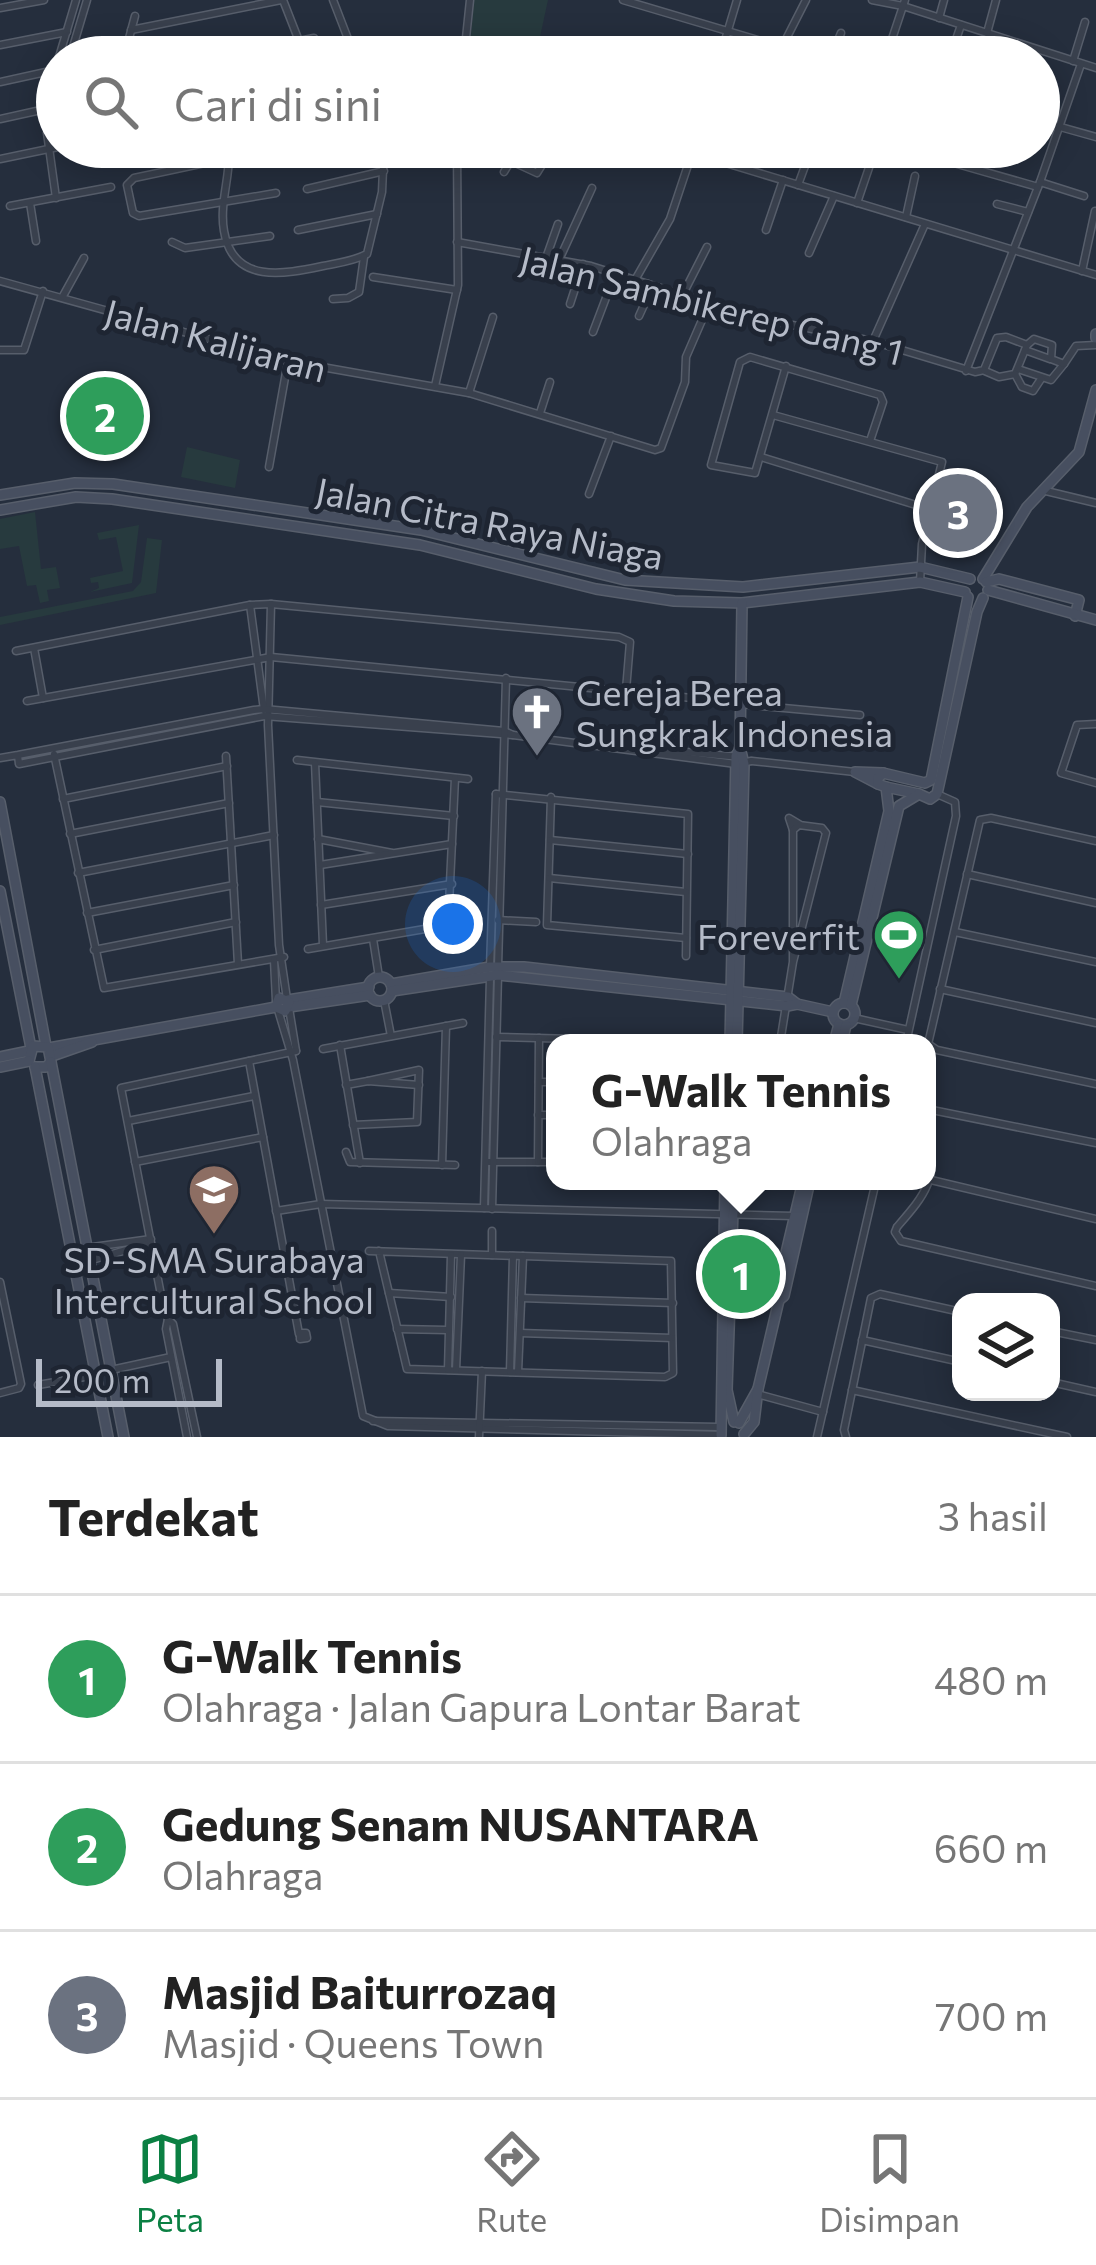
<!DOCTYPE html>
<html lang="id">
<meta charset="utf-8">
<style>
:root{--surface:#fff;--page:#f2f2f2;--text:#222;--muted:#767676;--line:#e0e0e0;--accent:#0b8043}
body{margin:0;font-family:Commissioner,sans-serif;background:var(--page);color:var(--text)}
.controls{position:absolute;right:36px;bottom:36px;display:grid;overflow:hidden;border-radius:24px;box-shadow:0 6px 30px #0003}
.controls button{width:108px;height:108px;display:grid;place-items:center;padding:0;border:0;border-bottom:3px solid var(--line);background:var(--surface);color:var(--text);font:60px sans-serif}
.scale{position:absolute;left:36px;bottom:30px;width:186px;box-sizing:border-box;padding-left:12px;border:6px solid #b5bbc8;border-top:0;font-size:33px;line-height:42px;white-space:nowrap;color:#b5bbc8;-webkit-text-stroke:9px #1e2532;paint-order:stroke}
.you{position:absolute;left:453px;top:924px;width:42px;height:42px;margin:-30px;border:9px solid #fff;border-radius:50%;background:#1a73e8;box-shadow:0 0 0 18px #1a73e833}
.badge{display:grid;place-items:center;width:78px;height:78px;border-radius:50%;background:var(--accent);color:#fff;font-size:39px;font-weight:700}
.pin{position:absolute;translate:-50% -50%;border:6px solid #fff;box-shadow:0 3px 12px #0006}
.popup{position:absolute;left:546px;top:1034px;width:390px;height:156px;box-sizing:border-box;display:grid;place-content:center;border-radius:24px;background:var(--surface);filter:drop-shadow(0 3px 9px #0005);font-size:39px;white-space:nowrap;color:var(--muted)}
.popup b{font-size:45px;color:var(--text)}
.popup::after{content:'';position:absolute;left:50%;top:100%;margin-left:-24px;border:24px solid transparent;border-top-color:var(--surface)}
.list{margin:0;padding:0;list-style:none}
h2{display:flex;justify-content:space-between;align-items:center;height:156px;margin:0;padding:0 48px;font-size:51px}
h2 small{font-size:39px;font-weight:400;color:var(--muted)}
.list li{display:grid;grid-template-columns:78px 1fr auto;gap:36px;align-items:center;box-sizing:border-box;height:168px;padding:0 48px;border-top:3px solid var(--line)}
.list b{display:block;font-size:45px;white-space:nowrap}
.list p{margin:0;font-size:39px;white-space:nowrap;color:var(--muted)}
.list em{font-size:39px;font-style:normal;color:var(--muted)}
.icon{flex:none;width:66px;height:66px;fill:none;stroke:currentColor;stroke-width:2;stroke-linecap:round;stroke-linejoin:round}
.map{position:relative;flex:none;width:1096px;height:1437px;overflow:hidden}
.search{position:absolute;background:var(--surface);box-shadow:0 6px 30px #0003;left:36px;right:36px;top:36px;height:132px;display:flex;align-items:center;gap:30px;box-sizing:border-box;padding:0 42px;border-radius:66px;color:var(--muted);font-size:45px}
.sheet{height:660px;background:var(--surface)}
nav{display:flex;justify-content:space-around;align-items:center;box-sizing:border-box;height:168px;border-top:3px solid var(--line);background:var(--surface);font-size:33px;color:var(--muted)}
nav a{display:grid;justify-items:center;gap:6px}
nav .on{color:var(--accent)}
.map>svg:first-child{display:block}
.green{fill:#273a3e}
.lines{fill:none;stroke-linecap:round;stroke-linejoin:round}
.street-casing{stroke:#575e6b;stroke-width:9}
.secondary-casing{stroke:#575e6b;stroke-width:12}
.street{stroke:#39404d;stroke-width:6}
.secondary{stroke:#474f60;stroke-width:9}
.labels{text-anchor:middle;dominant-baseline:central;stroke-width:10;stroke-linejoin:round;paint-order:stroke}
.street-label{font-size:36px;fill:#b5bbc8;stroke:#1e2532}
.poi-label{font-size:36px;fill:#b5bbc8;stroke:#1e2532;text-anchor:start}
</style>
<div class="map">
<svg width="1096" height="1437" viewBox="0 0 1096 1437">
<rect width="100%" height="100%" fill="#252e3d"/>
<g class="green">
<polygon points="474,0 548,0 540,37 518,57 469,57"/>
<polygon points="187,447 240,460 235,488 181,477"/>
<polygon points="35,512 41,569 56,567 60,588 47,590 49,601 40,603 36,585 27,586 19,546 0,549 0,519"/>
<polygon points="139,525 132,583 90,592 99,588 98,582 91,583 90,578 123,571 116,537 99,540 97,533"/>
<polygon points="147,538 162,540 156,593 0,625 0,617 133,591 141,582"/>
</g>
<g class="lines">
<g class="street-casing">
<g id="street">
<polyline points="283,0 299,41"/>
<polyline points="333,0 355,57"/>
<polyline points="623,0 815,57"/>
<polyline points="872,0 903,6 1096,68"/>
<polyline points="0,8 44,0"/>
<polyline points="939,18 944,0"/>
<polyline points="131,30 281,0"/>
<polyline points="987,33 996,0"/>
<polyline points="0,45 67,32"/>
<polyline points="782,47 806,0"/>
<polyline points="951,54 961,25"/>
<polyline points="59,57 76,0"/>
<polyline points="70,57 87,0"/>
<polyline points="124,57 135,16"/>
<polyline points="218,57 314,38"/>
<polyline points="464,57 470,0"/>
<polyline points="720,57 737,0"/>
<polyline points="770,57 775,45"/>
<polyline points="831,57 841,33"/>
<polyline points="886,57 905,0"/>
<polyline points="1073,61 1085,22"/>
<polyline points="0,82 55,70"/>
<polyline points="0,119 41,110 57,65"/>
<polyline points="1039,121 1096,137"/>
<path d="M229 147C231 175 219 203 224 231 233 285 285 274 323 266 338 263 354 261 367 254L382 192 384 147"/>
<polyline points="673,147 1096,275"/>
<polyline points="898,147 1038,187"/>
<polyline points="0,159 58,147"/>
<polyline points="511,161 537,173 553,147"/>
<polyline points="504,172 519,147"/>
<polyline points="1040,182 1084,196"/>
<polyline points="798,185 812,147"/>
<polyline points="307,189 384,171"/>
<polyline points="276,193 139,216 133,213 127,185 134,178 281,147"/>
<polyline points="56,198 47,133 57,95"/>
<polyline points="30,203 36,241"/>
<polyline points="857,203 876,147"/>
<polyline points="997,204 1028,212"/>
<polyline points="10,206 111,187"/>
<polyline points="906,217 915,176"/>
<polyline points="298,230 377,214"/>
<polyline points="766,230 783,180"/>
<polyline points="172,242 185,248 270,236"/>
<polyline points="457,242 591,266 753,317 872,341 975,372 984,370 997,338 1006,337 1027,345"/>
<polyline points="809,253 834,196"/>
<polyline points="546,258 558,224"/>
<polyline points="559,260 592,188"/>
<polyline points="1082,271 1095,211"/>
<polyline points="373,277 457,290"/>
<polyline points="635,280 670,219 694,147"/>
<polyline points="0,281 288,361 469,393 655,450 661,448 685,382 686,357 709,304"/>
<polyline points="63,296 84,258"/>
<polyline points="682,296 707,247"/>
<polyline points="333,299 348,298 359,292 364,257"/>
<polyline points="570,304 583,264"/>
<polyline points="639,316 649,294 648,284"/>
<polyline points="593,332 615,274"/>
<polyline points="873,341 925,224"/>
<polyline points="0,350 24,350 43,291"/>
<polyline points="1025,350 1050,359"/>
<polyline points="786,366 755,473 711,465 740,362 750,357 880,395 883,402 870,441"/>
<polyline points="1018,369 1051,380 1064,364"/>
<polyline points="966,371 1040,182 1081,64"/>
<polyline points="985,371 999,377 1015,374 1027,345 1034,339 1052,345 1051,359 1064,364 1076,346 1096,345"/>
<polyline points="1015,374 1022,387 1033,391 1041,379"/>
<polyline points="435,386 458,285 457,147"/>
<polyline points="469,393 493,317"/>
<polyline points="540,413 550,382"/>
<polyline points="773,415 942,462 922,544 920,582"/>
<polyline points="761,457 929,509"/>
<polyline points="269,467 288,361"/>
<polyline points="1046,491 1096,503"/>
<polyline points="589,494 611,436"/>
<polyline points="271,604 268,725 279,945 287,999"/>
<polyline points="250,605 264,710"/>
<polyline points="34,648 43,698"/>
<polyline points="16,651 250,605 271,604 619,637 630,642 626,690"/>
<polyline points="27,701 271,657 723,701"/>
<polyline points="741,704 860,715"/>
<polyline points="1096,724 1077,725 1061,773 1096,783"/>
<polyline points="513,735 736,764 751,761"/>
<polyline points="633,747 740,757"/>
<polyline points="54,754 104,988 284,957"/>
<polyline points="226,756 238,964"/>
<polyline points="0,758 18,755 254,710 264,709 504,731 513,735 264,716 19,764 18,755"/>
<polyline points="297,760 468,779"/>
<polyline points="752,761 855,772"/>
<polyline points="315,763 323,945"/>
<polyline points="496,794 688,814 686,956"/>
<polyline points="551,797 547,925 686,938"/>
<polyline points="63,799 227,766"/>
<polyline points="317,802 454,816"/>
<polyline points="793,830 789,818 799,824"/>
<polyline points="70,834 229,803"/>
<polyline points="318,839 392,853"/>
<polyline points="550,840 688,854"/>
<polyline points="1096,841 991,818 980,820 928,1044 937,1050 1096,1084"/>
<polyline points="320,865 452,844"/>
<polyline points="78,873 274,835"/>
<polyline points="967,874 1096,903"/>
<polyline points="549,878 686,892"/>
<polyline points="321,905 452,884"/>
<polyline points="87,913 234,885"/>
<polyline points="498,920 536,922"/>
<polyline points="955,932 1096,962"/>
<polyline points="373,939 379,977"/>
<polyline points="308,949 448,925 455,778"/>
<polyline points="94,950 236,922"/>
<polyline points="274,960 276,1001"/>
<polyline points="490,967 496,794"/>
<polyline points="498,967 506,678"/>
<polyline points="940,989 1096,1023"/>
<polyline points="384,1000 391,1036"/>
<polyline points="289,1008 296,1051"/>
<polyline points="278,1010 293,1060 363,1416 388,1426 722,1435"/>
<polyline points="854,1018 908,1030"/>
<polyline points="496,1037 727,1043"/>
<polyline points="780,1043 793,962 826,833 822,828 799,825 793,830 793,962"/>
<polyline points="906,1043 956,816 955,802 937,794"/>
<polyline points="340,1045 360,1163"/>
<polyline points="323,1049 463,1023"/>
<polyline points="249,1061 299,1334"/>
<polyline points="539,1082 555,1082"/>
<polyline points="346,1085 368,1081 419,1085"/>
<polyline points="927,1109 1096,1143"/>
<polyline points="538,1115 555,1115"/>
<polyline points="128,1121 254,1096"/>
<polyline points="353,1125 417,1122 419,1070 368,1081"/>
<path d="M927 1136C941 1178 922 1198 897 1227L895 1232 901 1241 1096 1286"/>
<polyline points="346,1152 350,1162 455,1165"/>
<polyline points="135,1162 263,1137"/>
<polyline points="489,1162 555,1162"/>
<polyline points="538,1162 539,1038"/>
<polyline points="442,1165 446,1026"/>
<polyline points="931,1180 1096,1219"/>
<polyline points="761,1182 763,1181"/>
<polyline points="484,1208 490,978"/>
<polyline points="492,1209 498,975"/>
<polyline points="276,1211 321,1204 794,1216"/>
<polyline points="71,1250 151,1239"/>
<polyline points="369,1251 671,1261 673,1373 665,1377 407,1369 379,1251"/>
<polyline points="492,1255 492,1231"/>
<polyline points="74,1265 151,1243"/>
<polyline points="0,1282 21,1384 19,1388 0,1393"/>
<polyline points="389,1293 451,1297"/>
<polyline points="521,1298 673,1303"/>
<polyline points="168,1319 166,1329 187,1437"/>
<polyline points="397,1329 447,1330"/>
<polyline points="1051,1331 1096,1340"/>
<polygon points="300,1333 306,1333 307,1338 300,1339"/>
<polyline points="520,1333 672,1338"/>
<polyline points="862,1340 961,1362"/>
<polyline points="111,1370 171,1357"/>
<polyline points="448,1370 451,1255"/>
<polyline points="456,1370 461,1255"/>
<polyline points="510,1372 513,1256"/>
<polyline points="518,1372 523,1256"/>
<polyline points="1051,1382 1096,1392"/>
<polyline points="38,1385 96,1375"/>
<polyline points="852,1390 1067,1437"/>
<polyline points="757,1394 823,1412"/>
<polyline points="373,1421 719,1427"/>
<polyline points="197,1437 173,1324 168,1319 161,1295 121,1088 296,1051"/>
<polyline points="479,1437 482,1371"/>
<polyline points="817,1437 876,1181"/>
<polyline points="846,1437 844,1430 871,1298 880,1294 961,1312"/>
</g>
</g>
<g class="secondary-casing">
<g id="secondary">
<polyline points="1096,334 1096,338"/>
<polyline points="0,495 75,483 113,484 421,530 625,580 743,587 920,567 970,579"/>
<polyline points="0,510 76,497 112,499 420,545 596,589 674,601 742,603 920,582 965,592"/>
<polyline points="983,579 1027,507 1079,452 1096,390"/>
<polyline points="986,582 999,579 1079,600 1075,616"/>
<polyline points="988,590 1096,620"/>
<polyline points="878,784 855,772 883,773"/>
<polyline points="886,787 919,794"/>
<polyline points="0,802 46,1046"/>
<polyline points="0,891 31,1048"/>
<circle cx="380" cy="989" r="12"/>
<polyline points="391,984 490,967 524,967 788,997 797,1004 833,1012"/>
<polyline points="392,991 498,975 787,1006 797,1004"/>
<polyline points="288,1000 369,987"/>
<circle cx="844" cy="1014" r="11"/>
<polyline points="844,1003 889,811 886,787 878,784 878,778 883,773 925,783 931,780 968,597"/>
<polyline points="851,1005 899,806 919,794 930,799 937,794 977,612 983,598"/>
<polyline points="289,1007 370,995"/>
<polyline points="730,1043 736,756 740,747"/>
<polyline points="737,1043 744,764 740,747 742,603"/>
<polyline points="834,1043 839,1024"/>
<polyline points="842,1043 846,1025"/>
<polyline points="49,1048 276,1007 285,1011 289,1002 279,998 276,1007"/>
<polyline points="52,1056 92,1042"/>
<polyline points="0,1057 29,1051"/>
<polyline points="29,1061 33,1046 48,1047 51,1062 46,1067 35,1067"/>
<polyline points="51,1062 124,1437"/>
<polyline points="0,1067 29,1061"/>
<polyline points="35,1067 108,1437"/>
<polyline points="734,1181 727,1390 734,1422"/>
<polyline points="803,1181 776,1295 779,1300 784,1296 810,1181"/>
<polyline points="739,1423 758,1389 779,1300"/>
<polyline points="744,1434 754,1422 758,1389"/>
<polyline points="721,1435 725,1181"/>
</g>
</g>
<use href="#street" class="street"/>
<use href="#secondary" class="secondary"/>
</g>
<defs>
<g id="church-pin" transform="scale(2.7)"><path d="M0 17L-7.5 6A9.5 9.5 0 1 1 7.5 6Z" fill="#6b7280" stroke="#1e2532"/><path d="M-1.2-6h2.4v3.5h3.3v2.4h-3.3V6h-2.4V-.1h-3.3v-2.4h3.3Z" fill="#fff"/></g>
<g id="stadium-pin" transform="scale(2.7)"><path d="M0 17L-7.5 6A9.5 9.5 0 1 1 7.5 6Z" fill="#2e9e5b" stroke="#1e2532"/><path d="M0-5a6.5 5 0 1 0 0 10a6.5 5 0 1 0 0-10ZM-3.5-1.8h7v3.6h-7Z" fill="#fff"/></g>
<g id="school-pin" transform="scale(2.7)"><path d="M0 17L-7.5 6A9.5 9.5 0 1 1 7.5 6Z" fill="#8d6e63" stroke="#1e2532"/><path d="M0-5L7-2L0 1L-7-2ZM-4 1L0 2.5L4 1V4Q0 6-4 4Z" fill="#fff"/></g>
</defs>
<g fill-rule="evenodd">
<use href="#church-pin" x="537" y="712"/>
<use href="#stadium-pin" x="899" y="935"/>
<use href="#school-pin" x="214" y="1190"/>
</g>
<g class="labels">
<g class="street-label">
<text transform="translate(712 304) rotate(14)">Jalan Sambikerep Gang 1</text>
<text transform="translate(216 339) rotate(15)">Jalan Kalijaran</text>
<text transform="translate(490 522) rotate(11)">Jalan Citra Raya Niaga</text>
</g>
<g class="poi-label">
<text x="576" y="691">Gereja Berea<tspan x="576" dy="41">Sungkrak Indonesia</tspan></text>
<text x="860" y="935" text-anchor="end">Foreverfit</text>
<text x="214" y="1258" text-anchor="middle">SD-SMA Surabaya<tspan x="214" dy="41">Intercultural School</tspan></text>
</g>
</g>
</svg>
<div class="controls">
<button><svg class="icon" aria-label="layers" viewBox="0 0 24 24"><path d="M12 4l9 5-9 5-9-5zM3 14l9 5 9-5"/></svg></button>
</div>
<div class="scale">200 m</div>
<div class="you"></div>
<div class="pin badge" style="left:741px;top:1274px;background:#2e9e5b">1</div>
<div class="popup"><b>G-Walk Tennis</b>Olahraga</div>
<div class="pin badge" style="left:105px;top:416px;background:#2e9e5b">2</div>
<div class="pin badge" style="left:958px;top:513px;background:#6b7280">3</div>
<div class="search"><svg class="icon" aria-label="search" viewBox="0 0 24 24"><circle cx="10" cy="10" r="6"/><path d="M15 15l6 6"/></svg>Cari di sini</div>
</div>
<section class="sheet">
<h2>Terdekat<small>3 hasil</small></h2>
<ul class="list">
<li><span class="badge" style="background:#2e9e5b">1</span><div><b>G-Walk Tennis</b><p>Olahraga · Jalan Gapura Lontar Barat</p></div><em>480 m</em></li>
<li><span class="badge" style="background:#2e9e5b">2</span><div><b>Gedung Senam NUSANTARA</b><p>Olahraga</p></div><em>660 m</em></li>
<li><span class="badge" style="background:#6b7280">3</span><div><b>Masjid Baiturrozaq</b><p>Masjid · Queens Town</p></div><em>700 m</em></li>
</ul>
</section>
<nav>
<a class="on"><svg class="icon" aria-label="map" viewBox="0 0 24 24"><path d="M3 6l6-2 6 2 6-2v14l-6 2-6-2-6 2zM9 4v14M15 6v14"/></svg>Peta</a>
<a><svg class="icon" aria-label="directions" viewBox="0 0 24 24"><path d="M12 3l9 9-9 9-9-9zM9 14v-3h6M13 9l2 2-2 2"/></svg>Rute</a>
<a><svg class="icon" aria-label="saved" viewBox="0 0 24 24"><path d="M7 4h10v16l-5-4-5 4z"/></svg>Disimpan</a>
</nav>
